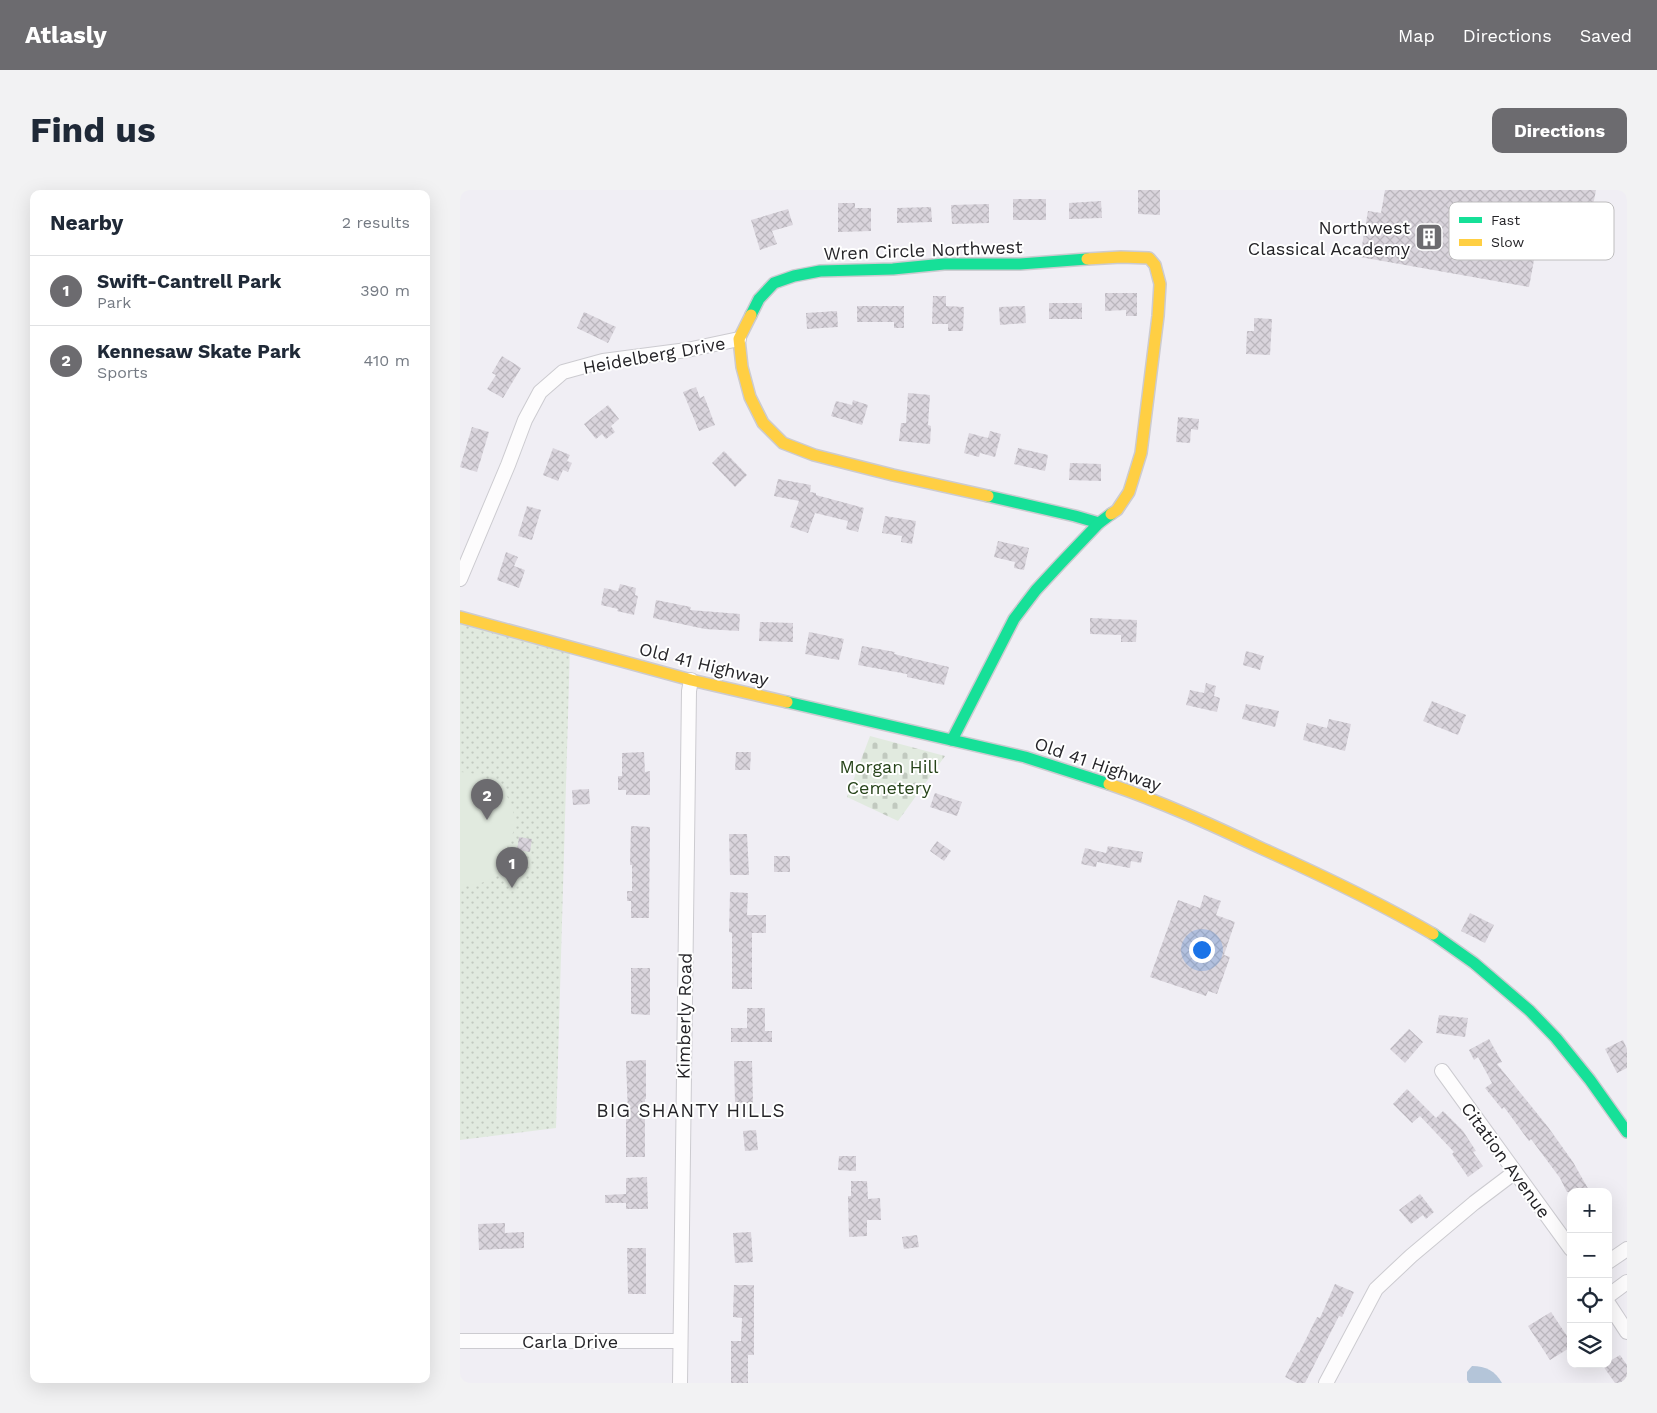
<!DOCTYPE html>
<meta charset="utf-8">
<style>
:root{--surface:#fff;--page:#f2f2f3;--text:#1f2937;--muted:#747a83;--line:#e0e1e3;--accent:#6c6b6f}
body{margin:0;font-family:"Work Sans",sans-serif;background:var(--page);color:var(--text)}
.controls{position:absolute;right:15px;bottom:15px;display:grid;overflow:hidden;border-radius:10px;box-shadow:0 5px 20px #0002}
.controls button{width:45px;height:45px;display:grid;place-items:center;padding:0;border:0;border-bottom:1px solid var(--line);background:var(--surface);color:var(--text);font:25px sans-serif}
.you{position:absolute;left:741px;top:759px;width:18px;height:18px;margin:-12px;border:4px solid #fff;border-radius:50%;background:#1a73e8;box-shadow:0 0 0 8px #1a73e833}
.badge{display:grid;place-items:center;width:32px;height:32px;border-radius:50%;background:var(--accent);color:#fff;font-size:16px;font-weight:700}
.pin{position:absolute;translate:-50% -41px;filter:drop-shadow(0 1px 2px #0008)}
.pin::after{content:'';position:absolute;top:26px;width:18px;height:15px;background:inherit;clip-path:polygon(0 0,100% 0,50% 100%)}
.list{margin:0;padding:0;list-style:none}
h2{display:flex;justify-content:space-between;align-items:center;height:65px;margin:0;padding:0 20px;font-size:21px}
h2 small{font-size:16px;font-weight:400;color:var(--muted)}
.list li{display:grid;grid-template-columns:32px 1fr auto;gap:15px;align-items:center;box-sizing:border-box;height:70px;padding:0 20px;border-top:1px solid var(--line)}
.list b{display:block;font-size:19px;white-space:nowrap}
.list p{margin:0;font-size:16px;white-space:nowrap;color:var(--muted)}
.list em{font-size:16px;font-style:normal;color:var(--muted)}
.icon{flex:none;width:28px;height:28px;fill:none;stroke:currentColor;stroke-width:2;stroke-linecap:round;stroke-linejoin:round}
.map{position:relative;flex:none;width:1167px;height:1193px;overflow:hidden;border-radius:10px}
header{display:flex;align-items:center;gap:30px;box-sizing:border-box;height:70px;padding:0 25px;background:var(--accent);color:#fff}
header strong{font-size:24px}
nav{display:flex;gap:28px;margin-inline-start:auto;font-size:18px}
.intro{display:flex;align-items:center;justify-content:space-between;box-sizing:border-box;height:120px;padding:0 30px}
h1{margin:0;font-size:35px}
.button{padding:12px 22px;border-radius:10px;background:var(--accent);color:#fff;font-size:18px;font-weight:700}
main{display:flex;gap:30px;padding:0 30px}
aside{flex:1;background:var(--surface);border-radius:10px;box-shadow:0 5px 20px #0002}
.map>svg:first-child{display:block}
.cemetery{fill:url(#cemetery-stones)}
.park{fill:url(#park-dots)}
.pitch{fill:#e1eadf}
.water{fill:#b4c5d9}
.building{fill:url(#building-cross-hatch)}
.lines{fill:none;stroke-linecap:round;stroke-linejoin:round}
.street-casing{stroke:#cccbd0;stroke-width:16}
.fast-casing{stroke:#cccbd0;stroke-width:14}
.slow-casing{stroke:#cccbd0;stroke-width:14}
.street{stroke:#fdfcfd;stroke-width:14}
.fast{stroke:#16e098;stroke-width:11}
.slow{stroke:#ffcf43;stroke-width:11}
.labels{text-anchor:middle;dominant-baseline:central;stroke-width:4;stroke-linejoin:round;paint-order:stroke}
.poi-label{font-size:18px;fill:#252428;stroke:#fff;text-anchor:end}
.street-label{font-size:18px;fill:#252428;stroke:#fff}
.park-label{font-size:18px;fill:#27441a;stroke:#fff}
.neighbourhood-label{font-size:19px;letter-spacing:1px;fill:#252428;stroke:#fff}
.key{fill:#fff;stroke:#bebdbe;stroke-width:1}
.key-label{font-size:14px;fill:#252428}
</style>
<header>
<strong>Atlasly</strong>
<nav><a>Map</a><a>Directions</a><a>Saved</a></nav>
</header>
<div class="intro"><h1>Find us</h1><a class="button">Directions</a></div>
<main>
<aside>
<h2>Nearby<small>2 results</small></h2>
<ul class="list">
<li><span class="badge">1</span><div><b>Swift-Cantrell Park</b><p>Park</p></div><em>390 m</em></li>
<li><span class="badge">2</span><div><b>Kennesaw Skate Park</b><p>Sports</p></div><em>410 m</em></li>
</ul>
</aside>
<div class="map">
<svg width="1167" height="1193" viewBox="0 0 1167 1193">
<defs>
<pattern id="cemetery-stones" width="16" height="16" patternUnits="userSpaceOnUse" patternTransform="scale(1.25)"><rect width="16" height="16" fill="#e1eadf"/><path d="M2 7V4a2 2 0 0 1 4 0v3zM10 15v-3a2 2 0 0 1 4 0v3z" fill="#c1c9bf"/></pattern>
<pattern id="park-dots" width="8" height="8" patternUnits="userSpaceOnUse" patternTransform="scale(1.25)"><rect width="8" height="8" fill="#e1eadf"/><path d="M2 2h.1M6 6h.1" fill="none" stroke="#c1c9bf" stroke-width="1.8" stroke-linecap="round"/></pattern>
<pattern id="building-cross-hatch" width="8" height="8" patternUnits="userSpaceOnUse" patternTransform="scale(1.25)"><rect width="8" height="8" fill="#d9d4dc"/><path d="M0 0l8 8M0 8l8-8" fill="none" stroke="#bab6bd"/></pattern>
</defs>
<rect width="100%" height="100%" fill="#f0eef4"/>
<polygon class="cemetery" points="410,546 485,566 438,631 387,607"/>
<polygon class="park" points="0,426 110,457 96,938 0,950"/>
<path class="pitch" d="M0 582C32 583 57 604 54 638 53 646 48 655 45 663 41 674 38 686 26 691 18 695 9 695 0 694Z"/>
<path class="water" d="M1012 1176C1026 1176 1035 1181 1042 1193H1009L1007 1190V1182Z"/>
<g class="building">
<polygon points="678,0 700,0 700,25 678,24"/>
<polygon points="925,0 1136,0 1129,36 998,13 993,39 1077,54 1069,97 900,67 908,21 921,23"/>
<rect x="553" y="9" width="33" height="21"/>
<polygon points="641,11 642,28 609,29 609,13"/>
<polygon points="378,13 395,13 395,18 411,18 411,41 378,42"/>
<polygon points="529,14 529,33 492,34 491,15"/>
<polygon points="471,17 472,32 437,33 437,18"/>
<polygon points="328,19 333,35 312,41 317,54 300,60 291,30"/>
<polygon points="645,103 677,103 677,126 666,126 666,120 645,121"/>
<polygon points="473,106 486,106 486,116 504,117 503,141 488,141 488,134 472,134"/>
<rect x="589" y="113" width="33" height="16"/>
<polygon points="397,116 444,116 444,138 434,138 434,132 397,132"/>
<polygon points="565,116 566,133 540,135 539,117"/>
<polygon points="377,121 378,137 347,139 346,123"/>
<polygon points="124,122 156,137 148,153 117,138"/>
<polygon points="794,128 812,129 810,165 786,164 787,141 794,141"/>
<polygon points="42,166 61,178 43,208 27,199 36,185 32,183"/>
<polygon points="236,197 240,208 244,206 255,235 239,241 223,202"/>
<polygon points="448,203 470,205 468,235 471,236 470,254 439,251 441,233 446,233"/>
<polygon points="393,210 408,215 402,235 371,226 376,211 392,215"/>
<polygon points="148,215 159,229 151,236 155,242 146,249 142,244 136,249 124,234"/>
<polygon points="718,227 739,229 738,240 731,239 730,253 716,252"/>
<polygon points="12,237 29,242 17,282 0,277"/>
<polygon points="530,241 541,244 535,267 520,263 519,267 504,263 509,243 528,248"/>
<polygon points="93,258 110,265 107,271 112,273 108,282 103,280 98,291 83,285"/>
<polygon points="558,258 588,265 585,281 554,274"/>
<polygon points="264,261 287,285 275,297 252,273"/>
<polygon points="610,273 641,274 641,291 609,290"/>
<polygon points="318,289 351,295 350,302 356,303 356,305 404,318 398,342 386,339 388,331 355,323 348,343 330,337 339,311 314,306"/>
<polygon points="67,316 81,320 72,350 58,346"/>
<polygon points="425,326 456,331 452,354 441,352 442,346 422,343"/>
<polygon points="538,351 569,358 564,380 554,378 555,372 534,367"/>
<polygon points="46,362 58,367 54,376 65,380 59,398 37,390"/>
<polygon points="160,394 176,398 175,405 178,406 174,425 157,421 158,419 141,415 144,398 158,401"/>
<polygon points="196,410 231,417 230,420 280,424 279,441 245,439 193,428"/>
<polygon points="630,428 677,430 676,452 661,452 661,445 630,444"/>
<polygon points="300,432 333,433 333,452 299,451"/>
<polygon points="349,442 384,449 379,470 345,464"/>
<polygon points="402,456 435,462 434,464 489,477 484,495 447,487 447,484 398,475"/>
<polygon points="786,461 804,466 800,480 783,475"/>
<polygon points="746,493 756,496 754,506 760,508 757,522 726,515 730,500 744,503"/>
<polygon points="972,511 1006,525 998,545 963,531"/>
<polygon points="786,514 819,521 815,537 782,529"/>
<polygon points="869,529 891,534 885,561 843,550 847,533 867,538"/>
<polygon points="184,562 185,582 190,581 190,605 166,605 166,600 158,600 158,586 162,586 162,563"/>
<polygon points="276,562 291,562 290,580 275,580"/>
<polygon points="129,599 130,614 113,615 112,600"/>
<polygon points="475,603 502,612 497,626 470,617"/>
<polygon points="171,636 190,637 189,728 171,728 171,711 167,711 167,701 172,701 172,675 170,675"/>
<polygon points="269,644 287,644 289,685 270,685"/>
<polygon points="59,647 72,649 70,662 57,660"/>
<polygon points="477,651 491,661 484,671 470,661"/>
<polygon points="648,656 683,662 681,673 671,671 670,678 637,672 636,677 621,674 625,658 646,663"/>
<rect x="314" y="666" width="16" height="16"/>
<polygon points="270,702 288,703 287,725 306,725 306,743 292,743 292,799 272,799 272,743 269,742"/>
<polygon points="744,705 761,711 756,725 775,732 764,765 770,767 757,804 748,801 746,806 690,787 718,710 740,718"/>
<polygon points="1010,723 1034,735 1025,753 1001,741"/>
<polygon points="171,778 190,778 190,825 171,824"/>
<polygon points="287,818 305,818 305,841 312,841 312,852 271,852 271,838 287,838"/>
<polygon points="979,825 1008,828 1005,847 976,843"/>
<polygon points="949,839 963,852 945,873 930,859"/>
<polygon points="1029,849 1042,872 1037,874 1088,937 1113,972 1130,1002 1107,1002 1100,988 1071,949 1069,951 1044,917 1042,919 1025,898 1032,893 1018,867 1014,870 1009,860"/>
<polygon points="1163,850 1167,859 1167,878 1157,883 1145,859"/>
<polygon points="186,870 186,909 185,909 185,967 166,967 166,925 168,925 166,871"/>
<polygon points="274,871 292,871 293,913 275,913"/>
<polygon points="947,899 976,928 983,921 1003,941 1016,961 1013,962 1023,976 1008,987 992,964 994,962 960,926 952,933 933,914"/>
<polygon points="296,940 298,960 285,961 283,941"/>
<polygon points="379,966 396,966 396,981 378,980"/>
<polygon points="187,987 188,1019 166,1019 166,1013 145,1013 145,1005 166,1004 166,988"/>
<polygon points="391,991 407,991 408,1009 420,1008 421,1030 407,1030 407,1046 389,1047 388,1006 391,1006"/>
<polygon points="960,1004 974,1022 966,1029 963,1025 951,1034 939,1020"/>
<polygon points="45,1033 45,1043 64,1042 64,1058 19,1060 18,1034"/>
<polygon points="291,1042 293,1072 275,1073 273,1043"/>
<polygon points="457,1045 459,1057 444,1059 442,1047"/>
<polygon points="167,1058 186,1058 186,1104 168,1104"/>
<polygon points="875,1094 894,1102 882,1127 879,1126 845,1193 837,1193 825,1187 838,1162 839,1163 857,1127 860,1128"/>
<polygon points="274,1095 294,1095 294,1165 288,1165 288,1193 271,1193 271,1151 281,1151 282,1128 273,1127"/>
<polygon points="1091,1122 1111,1152 1111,1157 1090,1170 1068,1136"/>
<polygon points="1160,1165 1167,1175 1167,1193 1155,1193 1143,1176 1148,1174 1148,1172"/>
</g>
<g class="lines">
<g class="street-casing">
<g id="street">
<polyline points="0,389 48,275 65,230 80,202 103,182 143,171 227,160 279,149"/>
<polyline points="982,881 1111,1059"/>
<polyline points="1148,1072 1167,1059"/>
<polyline points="1148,1106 1167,1092"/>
<polyline points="1148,1113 1167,1142"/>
<polyline points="0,1151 220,1151"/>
<polyline points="220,1193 229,501 231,490"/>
<polyline points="866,1193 916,1099 951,1066 1014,1013 1055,982"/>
</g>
</g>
<g class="fast-casing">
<g id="fast">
<polyline points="291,125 299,109 314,93 334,86 360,81 433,79 484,74 560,74 627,69"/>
<polyline points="528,306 615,326 639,333"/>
<polyline points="327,512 565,567 649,594"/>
<polyline points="492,550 554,429 576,400 601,373 639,333 651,324"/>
<polyline points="973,744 1014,773 1070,821 1096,848 1130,890 1167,942"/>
</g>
</g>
<g class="slow-casing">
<g id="slow">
<polyline points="627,69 661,67 689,68 695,75 700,94 698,126 681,263 669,302 657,320 651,324"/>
<polyline points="291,125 279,149 282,177 290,207 303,233 323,253 354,265 433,285 528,306"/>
<polyline points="0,427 231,490 327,512"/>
<path d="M649 594C702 612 752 635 803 659 861 685 918 712 973 744"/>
</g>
</g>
<use href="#street" class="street"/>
<use href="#fast" class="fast"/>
<use href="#slow" class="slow"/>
</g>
<defs>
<g id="building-square" transform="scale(1.4375)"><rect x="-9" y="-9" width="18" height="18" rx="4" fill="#6c6b6f" stroke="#fff"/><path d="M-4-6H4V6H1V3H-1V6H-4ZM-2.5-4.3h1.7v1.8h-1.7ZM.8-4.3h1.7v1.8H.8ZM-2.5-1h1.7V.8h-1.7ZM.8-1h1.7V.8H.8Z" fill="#fff"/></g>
</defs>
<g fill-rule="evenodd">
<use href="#building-square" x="969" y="47"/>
</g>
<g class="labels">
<g class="poi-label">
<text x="950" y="37">Northwest<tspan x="950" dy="21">Classical Academy</tspan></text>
</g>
<g class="street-label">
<text transform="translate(463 60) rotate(-2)">Wren Circle Northwest</text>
<text transform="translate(194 165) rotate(-10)">Heidelberg Drive</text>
<text transform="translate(244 474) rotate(14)">Old 41 Highway</text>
<text transform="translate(638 574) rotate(19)">Old 41 Highway</text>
<text transform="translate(224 826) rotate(-89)">Kimberly Road</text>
<text transform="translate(1046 970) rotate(54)">Citation Avenue</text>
<text x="110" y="1151">Carla Drive</text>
</g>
<g class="park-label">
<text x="429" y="576">Morgan Hill<tspan x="429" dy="21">Cemetery</tspan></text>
</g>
<g class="neighbourhood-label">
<text x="231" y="920">BIG SHANTY HILLS</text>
</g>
</g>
<rect x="989" y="12" width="165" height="58" rx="8" class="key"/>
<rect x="999" y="27" width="23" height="6" fill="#16e098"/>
<rect x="999" y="49" width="23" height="7" fill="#ffcf43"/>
<g class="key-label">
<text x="1031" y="35">Fast</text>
<text x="1031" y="57">Slow</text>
</g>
</svg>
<div class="controls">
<button>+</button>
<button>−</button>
<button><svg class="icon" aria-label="locate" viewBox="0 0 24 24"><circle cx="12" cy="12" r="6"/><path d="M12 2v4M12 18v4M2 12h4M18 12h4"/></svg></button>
<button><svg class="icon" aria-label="layers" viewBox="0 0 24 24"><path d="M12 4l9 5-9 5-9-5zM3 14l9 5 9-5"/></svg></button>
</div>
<div class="you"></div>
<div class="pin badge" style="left:52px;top:698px">1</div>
<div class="pin badge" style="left:27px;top:630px">2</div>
</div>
</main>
